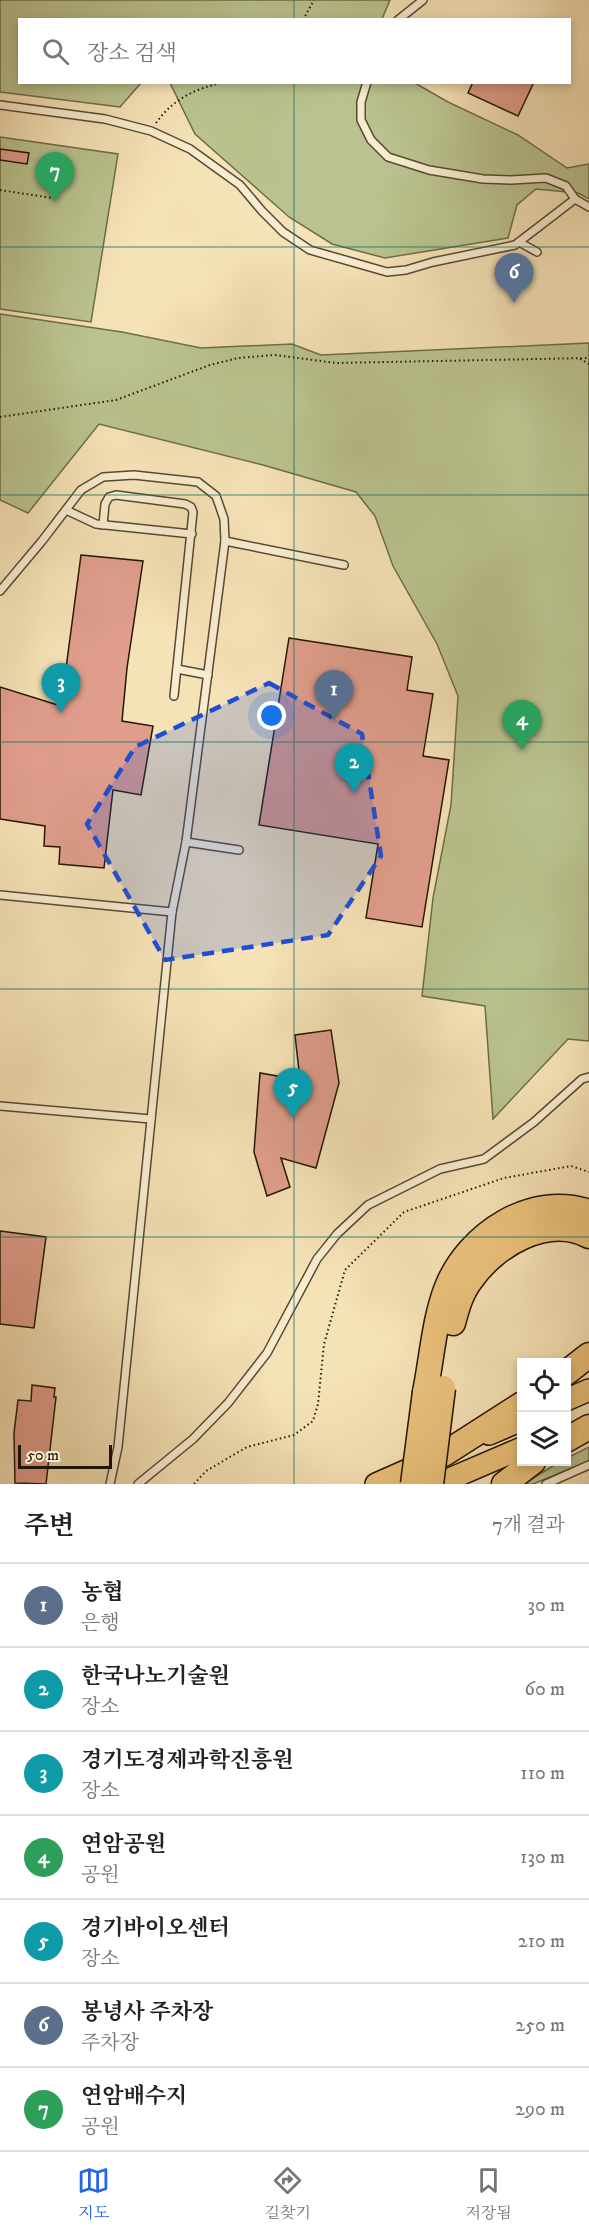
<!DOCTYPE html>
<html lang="ko">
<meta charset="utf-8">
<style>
:root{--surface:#fff;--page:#f6f6f6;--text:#222;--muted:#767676;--line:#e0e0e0;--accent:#2563eb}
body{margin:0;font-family:"IM FELL DW Pica","Noto Serif KR",serif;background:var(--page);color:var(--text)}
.controls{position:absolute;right:18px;bottom:18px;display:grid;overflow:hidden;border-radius:0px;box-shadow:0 3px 9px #0003}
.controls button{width:54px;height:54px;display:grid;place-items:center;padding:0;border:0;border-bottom:2px solid var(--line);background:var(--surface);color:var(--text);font:30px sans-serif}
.scale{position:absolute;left:18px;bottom:15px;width:94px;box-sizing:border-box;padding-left:6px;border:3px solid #231604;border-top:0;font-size:16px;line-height:21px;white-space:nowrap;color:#231604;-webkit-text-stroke:4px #f8ecd0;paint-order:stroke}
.you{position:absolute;left:272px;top:716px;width:21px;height:21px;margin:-15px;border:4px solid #fff;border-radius:50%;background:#1a73e8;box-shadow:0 0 0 9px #1a73e833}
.badge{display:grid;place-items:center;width:39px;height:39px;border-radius:50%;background:var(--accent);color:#fff;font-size:20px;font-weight:700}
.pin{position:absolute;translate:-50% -50px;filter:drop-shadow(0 2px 3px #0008)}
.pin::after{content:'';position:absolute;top:32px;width:21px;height:18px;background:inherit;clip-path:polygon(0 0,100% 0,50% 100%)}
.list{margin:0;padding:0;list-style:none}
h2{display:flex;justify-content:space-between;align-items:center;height:78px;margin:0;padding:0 24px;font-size:26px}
h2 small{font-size:20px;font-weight:400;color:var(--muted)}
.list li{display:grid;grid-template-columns:39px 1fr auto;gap:18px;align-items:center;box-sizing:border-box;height:84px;padding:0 24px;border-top:2px solid var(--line)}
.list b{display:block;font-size:22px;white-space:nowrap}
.list p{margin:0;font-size:20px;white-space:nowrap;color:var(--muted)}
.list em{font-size:20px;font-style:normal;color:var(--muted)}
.icon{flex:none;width:33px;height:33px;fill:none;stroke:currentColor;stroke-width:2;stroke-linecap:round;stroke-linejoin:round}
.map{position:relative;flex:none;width:589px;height:1484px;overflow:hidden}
.search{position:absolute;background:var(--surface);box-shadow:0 3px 9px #0003;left:18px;right:18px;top:18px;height:66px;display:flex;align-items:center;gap:15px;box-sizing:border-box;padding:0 21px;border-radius:0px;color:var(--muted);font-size:22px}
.sheet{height:666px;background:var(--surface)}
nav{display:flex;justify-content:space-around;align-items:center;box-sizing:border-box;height:84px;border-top:2px solid var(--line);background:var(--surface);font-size:16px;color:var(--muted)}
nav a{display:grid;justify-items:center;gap:3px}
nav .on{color:var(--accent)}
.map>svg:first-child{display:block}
.green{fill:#bac38f;stroke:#6e6c4a;stroke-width:1.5}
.building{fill:#e19e8d;stroke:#231604;stroke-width:1.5}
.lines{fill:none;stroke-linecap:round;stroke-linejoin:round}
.lane-casing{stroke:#584930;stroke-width:10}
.primary-casing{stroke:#231604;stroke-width:24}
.highway-casing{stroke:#231604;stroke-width:27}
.path{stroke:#231604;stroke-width:2;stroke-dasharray:1.5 3;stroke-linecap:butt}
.lane{stroke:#f8ecd0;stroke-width:7}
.primary{stroke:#eac17b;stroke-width:21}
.highway{stroke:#eac17b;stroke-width:24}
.highway-bridge-casing{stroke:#231604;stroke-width:27;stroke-linecap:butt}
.highway-bridge{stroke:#eac17b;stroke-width:24}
.marked{fill:#1d4ed8;fill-opacity:0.2;stroke:#1d4ed8;stroke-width:4.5;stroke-dasharray:12 8;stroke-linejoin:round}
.grid{fill:none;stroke:#0f766e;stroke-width:1.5;stroke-opacity:0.55}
</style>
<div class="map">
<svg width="589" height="1484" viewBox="0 0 589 1484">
<rect width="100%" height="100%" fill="#f5e2b6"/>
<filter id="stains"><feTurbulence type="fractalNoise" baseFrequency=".00333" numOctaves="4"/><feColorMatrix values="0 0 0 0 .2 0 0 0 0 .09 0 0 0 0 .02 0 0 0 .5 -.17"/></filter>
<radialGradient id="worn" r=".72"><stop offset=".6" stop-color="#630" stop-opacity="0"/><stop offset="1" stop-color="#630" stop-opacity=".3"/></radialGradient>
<g class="green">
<polygon points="0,0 390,0 382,19 20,20 20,82 141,83 120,107 0,92"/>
<polygon points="170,83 415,83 448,102 518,135 567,168 589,164 589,199 578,193 536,189 517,205 508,238 385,258 332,244 289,217 195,134"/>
<polygon points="0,137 118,154 91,322 0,309"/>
<polygon points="0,314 122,332 201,348 292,344 321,355 589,343 589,1041 568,1039 493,1119 485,1006 422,996 433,898 451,805 458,696 437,644 393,566 375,516 356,492 263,465 99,424 28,513 0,500"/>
<polygon points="589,1447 589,1461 533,1484 524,1484 559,1462 566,1462 567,1458"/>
</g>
<g class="building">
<polygon points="473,82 534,82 518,116 468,93"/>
<polygon points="0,149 29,153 27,164 0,160"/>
<polygon points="81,555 143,561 127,668 122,721 153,726 141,795 113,790 104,868 59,864 60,847 44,846 45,826 0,819 0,687 61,706"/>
<polygon points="289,638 412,657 407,690 433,694 423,756 449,760 422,927 366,918 378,844 259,825"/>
<polygon points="331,1030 339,1083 316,1168 281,1158 290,1187 267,1196 254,1152 260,1073 300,1080 295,1035"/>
<polygon points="0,1231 46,1237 34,1328 0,1324"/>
<polygon points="32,1385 55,1388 54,1397 56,1397 46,1484 15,1483 14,1433 18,1400 31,1401"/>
</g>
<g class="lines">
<g class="lane-casing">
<g id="lane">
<polyline points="398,20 423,0"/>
<polyline points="367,82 361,102 361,120 371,140 388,157 429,170 483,179 511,180 546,178 566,186 575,199 589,207"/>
<polyline points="0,105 105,119 151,131 190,149 240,185 262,211 283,232 310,250 387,272 406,270 433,262 515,245 575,199"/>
<polyline points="519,242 537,252"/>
<polyline points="66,510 96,524 192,534"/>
<polyline points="103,525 105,504 109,497 116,495 185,504 191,507 193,512 174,696"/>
<polyline points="225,541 344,565"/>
<polyline points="0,591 42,541 81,490 103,477 134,475 198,482 216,496 224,519 225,541 186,842 172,912 118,1447 110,1484"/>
<polyline points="177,669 208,675"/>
<polyline points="186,842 239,850"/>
<polyline points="0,895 172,912"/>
<polyline points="0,1106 151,1119"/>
<polyline points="138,1484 193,1439 228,1403 267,1353 317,1259 337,1234 368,1205 440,1169 484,1159 534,1122 582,1079 589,1077"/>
<polyline points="546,1484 589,1465"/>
</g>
</g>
<g class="primary-casing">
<g id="primary">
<polyline points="566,1400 589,1390"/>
<polyline points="489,1434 522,1420"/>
<polyline points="376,1484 428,1461"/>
<polyline points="438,1484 522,1448"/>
</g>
</g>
<g class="highway-casing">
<g id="highway">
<path d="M453 1323C457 1308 461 1293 471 1280 495 1245 548 1214 589 1236"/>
<polyline points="566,1373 589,1355"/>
<path d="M425 1392C432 1358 434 1320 447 1287 468 1234 532 1192 589 1212"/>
<polyline points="566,1440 589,1427"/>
<polyline points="444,1454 522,1404"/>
<polyline points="504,1484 533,1462"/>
</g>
</g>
<g class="path">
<polyline points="303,20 314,0"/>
<path d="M156 123C174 98 195 89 224 82"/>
<polyline points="0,190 52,198"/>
<polyline points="580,359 589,364"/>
<polyline points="0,417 116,400 210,365 238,358 275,355 336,363 589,358"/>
<polyline points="194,1484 206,1471 247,1447 294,1435 313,1421 318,1404 324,1344 345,1270 404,1212 504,1178 571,1166 589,1172"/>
</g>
<use href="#lane" class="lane"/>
<use href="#primary" class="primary"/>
<use href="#highway" class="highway"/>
<g class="highway-bridge-casing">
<g id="highway-bridge">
<polyline points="413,1484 425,1392"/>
<polyline points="431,1484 443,1388"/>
</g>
</g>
<use href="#highway-bridge" class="highway-bridge"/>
</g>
<path class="marked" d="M269 683 362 734 381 856 328 935 165 960 87 824 135 747Z"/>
<path class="grid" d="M294 0V20M294 82V1484M0 247H589M0 495H589M0 742H589M0 989H589M0 1237H589"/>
<rect width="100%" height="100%" filter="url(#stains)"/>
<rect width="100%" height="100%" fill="url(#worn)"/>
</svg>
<div class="controls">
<button><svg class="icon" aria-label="locate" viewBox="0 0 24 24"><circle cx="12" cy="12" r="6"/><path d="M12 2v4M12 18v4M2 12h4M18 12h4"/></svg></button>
<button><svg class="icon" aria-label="layers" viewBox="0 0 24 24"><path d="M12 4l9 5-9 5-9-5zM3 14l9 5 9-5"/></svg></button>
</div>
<div class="scale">50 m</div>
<div class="you"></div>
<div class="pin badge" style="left:334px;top:720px;background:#5c6f8a">1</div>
<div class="pin badge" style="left:354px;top:793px;background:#0f9aa8">2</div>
<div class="pin badge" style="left:61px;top:713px;background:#0f9aa8">3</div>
<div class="pin badge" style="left:522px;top:750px;background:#2e9e5b">4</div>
<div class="pin badge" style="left:293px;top:1118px;background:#0f9aa8">5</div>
<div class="pin badge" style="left:514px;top:303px;background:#5c6f8a">6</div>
<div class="pin badge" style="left:55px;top:202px;background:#2e9e5b">7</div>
<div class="search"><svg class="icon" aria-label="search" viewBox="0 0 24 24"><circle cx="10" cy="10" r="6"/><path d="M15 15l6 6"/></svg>장소 검색</div>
</div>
<section class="sheet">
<h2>주변<small>7개 결과</small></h2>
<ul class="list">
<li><span class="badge" style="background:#5c6f8a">1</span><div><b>농협</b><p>은행</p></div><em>30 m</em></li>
<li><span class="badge" style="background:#0f9aa8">2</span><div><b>한국나노기술원</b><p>장소</p></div><em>60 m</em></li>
<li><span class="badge" style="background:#0f9aa8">3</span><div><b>경기도경제과학진흥원</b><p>장소</p></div><em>110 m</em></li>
<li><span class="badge" style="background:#2e9e5b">4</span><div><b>연암공원</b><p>공원</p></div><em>130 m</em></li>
<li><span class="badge" style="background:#0f9aa8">5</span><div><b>경기바이오센터</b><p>장소</p></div><em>210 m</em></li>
<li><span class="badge" style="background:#5c6f8a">6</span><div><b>봉녕사 주차장</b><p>주차장</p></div><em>250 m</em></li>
<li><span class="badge" style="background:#2e9e5b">7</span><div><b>연암배수지</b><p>공원</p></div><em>290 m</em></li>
</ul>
</section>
<nav>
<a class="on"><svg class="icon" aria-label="map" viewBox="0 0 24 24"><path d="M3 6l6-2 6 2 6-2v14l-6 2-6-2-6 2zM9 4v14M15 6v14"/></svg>지도</a>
<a><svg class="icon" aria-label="directions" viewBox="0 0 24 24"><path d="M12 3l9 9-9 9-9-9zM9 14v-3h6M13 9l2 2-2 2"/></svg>길찾기</a>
<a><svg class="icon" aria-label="saved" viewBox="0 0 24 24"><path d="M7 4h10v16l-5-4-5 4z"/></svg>저장됨</a>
</nav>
